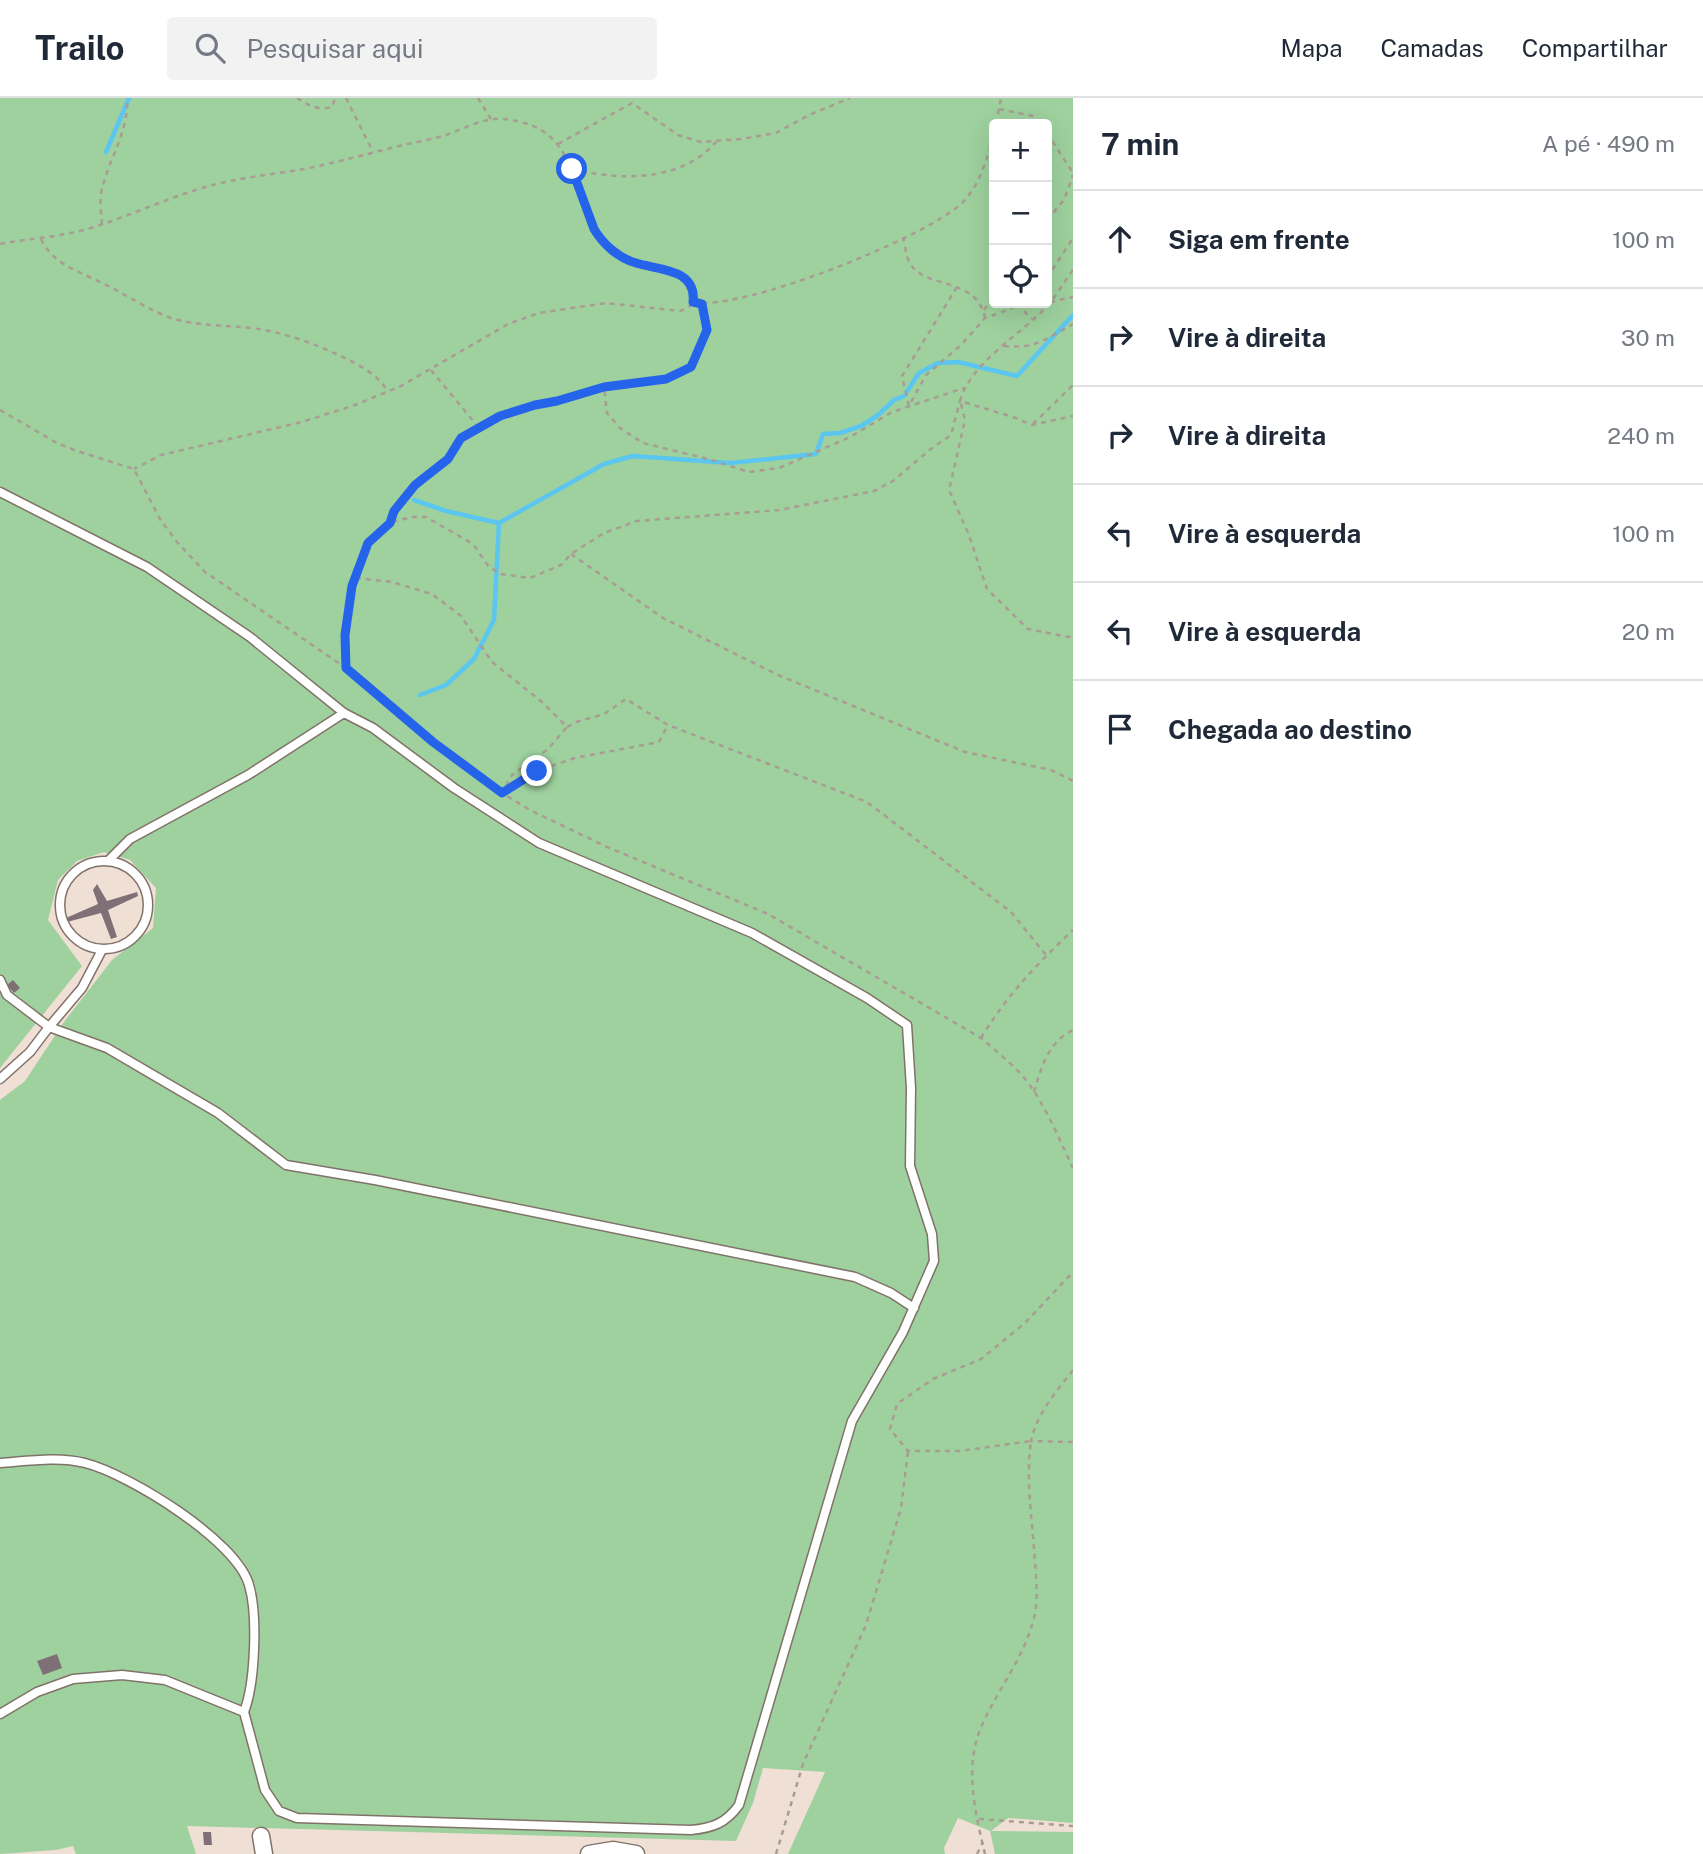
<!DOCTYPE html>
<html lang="pt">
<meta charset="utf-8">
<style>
:root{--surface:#fff;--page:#f2f2f3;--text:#1f2937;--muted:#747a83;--line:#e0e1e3}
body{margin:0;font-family:"Public Sans",sans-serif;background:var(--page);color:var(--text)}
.controls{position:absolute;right:21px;top:21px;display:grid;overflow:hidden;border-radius:7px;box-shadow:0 7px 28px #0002}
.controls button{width:63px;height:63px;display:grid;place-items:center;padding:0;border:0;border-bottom:2px solid var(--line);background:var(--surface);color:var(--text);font:35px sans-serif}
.stop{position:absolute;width:21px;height:21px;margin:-16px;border:5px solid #2563eb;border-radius:50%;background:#fff}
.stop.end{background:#2563eb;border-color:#fff;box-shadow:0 2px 7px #0008}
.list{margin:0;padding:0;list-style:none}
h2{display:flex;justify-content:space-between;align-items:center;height:91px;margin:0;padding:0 28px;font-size:30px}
h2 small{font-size:23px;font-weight:400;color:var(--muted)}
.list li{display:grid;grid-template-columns:46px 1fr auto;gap:21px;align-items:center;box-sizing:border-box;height:98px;padding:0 28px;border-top:2px solid var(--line)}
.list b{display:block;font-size:26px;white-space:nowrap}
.list em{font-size:23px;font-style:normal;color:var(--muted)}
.icon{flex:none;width:38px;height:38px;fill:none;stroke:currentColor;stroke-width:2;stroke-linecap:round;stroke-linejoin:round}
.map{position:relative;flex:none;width:1073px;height:1756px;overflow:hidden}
header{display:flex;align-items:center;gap:42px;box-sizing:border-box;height:98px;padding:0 35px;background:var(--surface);border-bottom:2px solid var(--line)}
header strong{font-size:33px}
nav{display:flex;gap:38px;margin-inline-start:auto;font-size:24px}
.search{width:490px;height:63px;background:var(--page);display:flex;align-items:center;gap:18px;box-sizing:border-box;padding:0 24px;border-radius:7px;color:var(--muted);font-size:26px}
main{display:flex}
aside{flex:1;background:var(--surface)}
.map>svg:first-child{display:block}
.green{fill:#9ed19e;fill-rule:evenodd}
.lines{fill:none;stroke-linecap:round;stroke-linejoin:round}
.stream{stroke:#5bc6ef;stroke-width:4.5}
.building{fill:#7f6f77}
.lane-casing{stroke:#817269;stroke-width:11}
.street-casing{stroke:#817269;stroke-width:19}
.path{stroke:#a99c93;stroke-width:2.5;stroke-dasharray:5 5;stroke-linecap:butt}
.lane{stroke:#fff;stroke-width:8}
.street{stroke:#fff;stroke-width:16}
.route{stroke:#2563eb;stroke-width:9}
</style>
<header>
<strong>Trailo</strong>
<div class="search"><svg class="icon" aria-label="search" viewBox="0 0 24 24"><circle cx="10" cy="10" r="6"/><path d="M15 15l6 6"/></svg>Pesquisar aqui</div>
<nav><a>Mapa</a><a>Camadas</a><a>Compartilhar</a></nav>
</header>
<main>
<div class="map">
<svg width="1073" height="1756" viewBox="0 0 1073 1756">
<rect width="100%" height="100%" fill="#f0dfd4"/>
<path class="green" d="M0 0H1073V1725L1008 1720 991 1733 1073 1734V1756H995L990 1733 958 1720 944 1750 945 1756H788L825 1674 763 1670 753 1705 736 1743 187 1728 196 1756H76L73 1748 56 1752 0 1756V1002L25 983 64 924 112 862 153 830 156 790 130 762 104 754 77 763 58 782 48 822 82 868 0 970ZM994 26H1047V205H994Z"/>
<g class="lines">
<g class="stream">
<polyline points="106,54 129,0"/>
<polyline points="414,402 446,413 499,425 604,366 633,358 730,365 816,356 823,336 840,335 861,328 878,317 894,302 904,298 919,275 938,265 958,264 1017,278 1073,217"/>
<polyline points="420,597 446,587 474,561 494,522 499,425"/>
</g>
</g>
<g class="building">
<polygon points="97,786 107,803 137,794 138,798 108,812 117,839 111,841 101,815 67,824 66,820 98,806 93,792"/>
<polygon points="13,882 20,890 14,895 7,887"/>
<polygon points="57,1556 62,1570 43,1577 37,1563"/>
<polygon points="203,1734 211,1734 212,1747 204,1747"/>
</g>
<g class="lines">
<g class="lane-casing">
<g id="lane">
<polyline points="0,394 147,469 250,539 344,615"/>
<circle cx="104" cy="807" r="44"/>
<path d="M108 763 130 741 248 677 344 615 373 630 454 690 539 745 752 835 867 900 907 927 911 990 910 1068 932 1136 934 1163 903 1234 852 1323 739 1707C726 1725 713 1730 691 1732L297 1720 279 1713 265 1692 244 1614"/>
<polyline points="102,852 82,890 49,929 107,950 218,1015 286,1067 375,1082 855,1179 891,1195 914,1210"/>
<polyline points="0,882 7,897 49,929 30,954 0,981"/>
<path d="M0 1365C27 1363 59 1358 85 1365 129 1376 237 1443 249 1487 258 1517 255 1586 244 1614L165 1582 122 1577 73 1581 37 1594 0 1616"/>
</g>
</g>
<g class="street-casing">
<g id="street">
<polyline points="261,1738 264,1756"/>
<polyline points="589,1756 613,1752 636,1756"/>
</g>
</g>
<g class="path">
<path d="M297 0C308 7 318 13 332 9L335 0"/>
<polyline points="346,0 373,54"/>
<polyline points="478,0 491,21"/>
<polyline points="999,11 1033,18 1041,26"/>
<polyline points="996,26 1001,0"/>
<polyline points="1047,35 1073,75"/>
<polyline points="558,46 632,5 678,37 701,44 741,41 776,35 809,17 850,0"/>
<path d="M572 71C620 83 681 84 716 44"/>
<polyline points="1047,122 1064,102 1073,77"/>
<path d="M102 126C101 114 99 99 103 87 111 58 129 31 127 0"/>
<path d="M903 139C905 147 906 160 911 167 927 191 977 179 985 220"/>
<path d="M41 141C53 166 76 172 100 184 124 195 146 211 171 220 197 228 224 227 251 230 284 234 316 246 347 261 363 269 379 278 388 294"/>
<path d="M0 146C31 140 63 139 94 129 129 118 163 102 199 91 236 79 275 77 314 69 345 62 376 54 407 46 419 44 431 41 443 38 462 32 483 19 504 21 592 30 562 111 611 152 618 157 626 162 634 165 652 171 694 170 694 199 694 207 688 210 680 213L606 205 539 215 508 226 401 288 355 307 302 324 161 357 134 371"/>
<path d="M1073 172C1064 184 1057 197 1047 208 1021 237 971 264 960 303L1013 319 1032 327 1073 318"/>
<polyline points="1047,180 1073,140"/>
<polyline points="957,189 902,278 909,308 926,277 961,247 985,220 1008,212 1019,205"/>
<path d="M693 204C741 214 924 140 961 106 980 88 988 59 994 34"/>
<polyline points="1050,204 1073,199"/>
<polyline points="1017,206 1032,221"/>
<polyline points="984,212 994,197"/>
<path d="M1004 248C1035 251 1047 241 1073 226"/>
<polyline points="431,272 479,330"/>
<polyline points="604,289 666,281 691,269 707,232 702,206"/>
<polyline points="961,306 965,322 949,392 969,437 987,491 1028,531 1068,539 1073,538"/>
<path d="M0 312 57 345 77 353 134 371 161 423 177 444 205 474 346 570 434 644 502 695 530 712 607 749 768 816 981 940C996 953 1013 966 1026 982 1046 1008 1059 1041 1073 1070"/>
<polyline points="1033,326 1073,287"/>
<polyline points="389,425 394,413 415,387 448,361 461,340 500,318 604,289 607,315 620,330 643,345 708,361 749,374 779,370 850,339 892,314 964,290"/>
<polyline points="571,456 663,520 778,577 965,654 1051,672 1073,683"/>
<polyline points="356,480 392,484 432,496 461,518 492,564 542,604 567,629 548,651 512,677 502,695 537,673 575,660 659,644 668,627"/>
<polyline points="346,569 346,537 352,488 368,445 389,425 412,419 426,419 473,446 489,469 501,476 530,480 561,467 571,456 604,435 637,423 779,412 874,393 893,383 932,350 951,337 960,303"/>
<polyline points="567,629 576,624 604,616 626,601 668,627 867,704 1011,814 1046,857"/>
<path d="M981 940C1008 896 1035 868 1073 832"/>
<path d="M1034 994C1041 970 1048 944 1073 932"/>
<path d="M1073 1272C1056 1294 1037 1315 1031 1343L1073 1344"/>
<polyline points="979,1721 1073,1728"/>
<polyline points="776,1756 803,1666 866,1527 901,1410 908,1353"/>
<polyline points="977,1756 983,1744"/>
<path d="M985 1756C975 1714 963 1666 983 1625 1000 1587 1030 1552 1036 1509 1038 1490 1035 1469 1034 1450 1031 1414 1026 1379 1031 1343L960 1353H908L890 1331 897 1306 933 1281 981 1261 1025 1225 1073 1174"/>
</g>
<use href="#lane" class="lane"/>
<use href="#street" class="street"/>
</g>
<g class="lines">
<path class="route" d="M537 673 502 695 433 644 346 570 345 537 352 488 368 445 390 425 394 413 415 387 448 361 461 340 500 318 535 307 557 303 604 289 666 281 691 269 707 232 702 206 693 204C697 170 657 172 636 165 618 160 603 146 594 131L572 71"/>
</g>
</svg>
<div class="controls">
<button>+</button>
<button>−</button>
<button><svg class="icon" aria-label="locate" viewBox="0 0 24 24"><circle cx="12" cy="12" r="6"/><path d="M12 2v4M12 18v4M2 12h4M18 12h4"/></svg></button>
</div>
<div class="stop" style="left:572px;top:71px"></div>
<div class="stop end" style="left:537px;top:673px"></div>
</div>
<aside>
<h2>7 min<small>A pé · 490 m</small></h2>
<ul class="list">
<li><svg class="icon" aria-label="ahead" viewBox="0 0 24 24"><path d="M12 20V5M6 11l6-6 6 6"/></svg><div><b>Siga em frente</b></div><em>100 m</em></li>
<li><svg class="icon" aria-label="right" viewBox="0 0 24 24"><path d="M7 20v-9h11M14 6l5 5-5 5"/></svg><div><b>Vire à direita</b></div><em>30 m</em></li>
<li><svg class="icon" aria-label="right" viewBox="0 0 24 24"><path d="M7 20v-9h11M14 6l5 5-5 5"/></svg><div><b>Vire à direita</b></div><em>240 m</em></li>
<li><svg class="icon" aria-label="left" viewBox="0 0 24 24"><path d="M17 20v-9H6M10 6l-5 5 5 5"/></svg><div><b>Vire à esquerda</b></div><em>100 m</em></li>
<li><svg class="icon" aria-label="left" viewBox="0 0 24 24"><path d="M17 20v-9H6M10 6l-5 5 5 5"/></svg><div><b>Vire à esquerda</b></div><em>20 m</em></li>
<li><svg class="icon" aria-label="arrive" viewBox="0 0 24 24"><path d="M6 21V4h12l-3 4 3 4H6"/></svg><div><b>Chegada ao destino</b></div></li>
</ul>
</aside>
</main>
